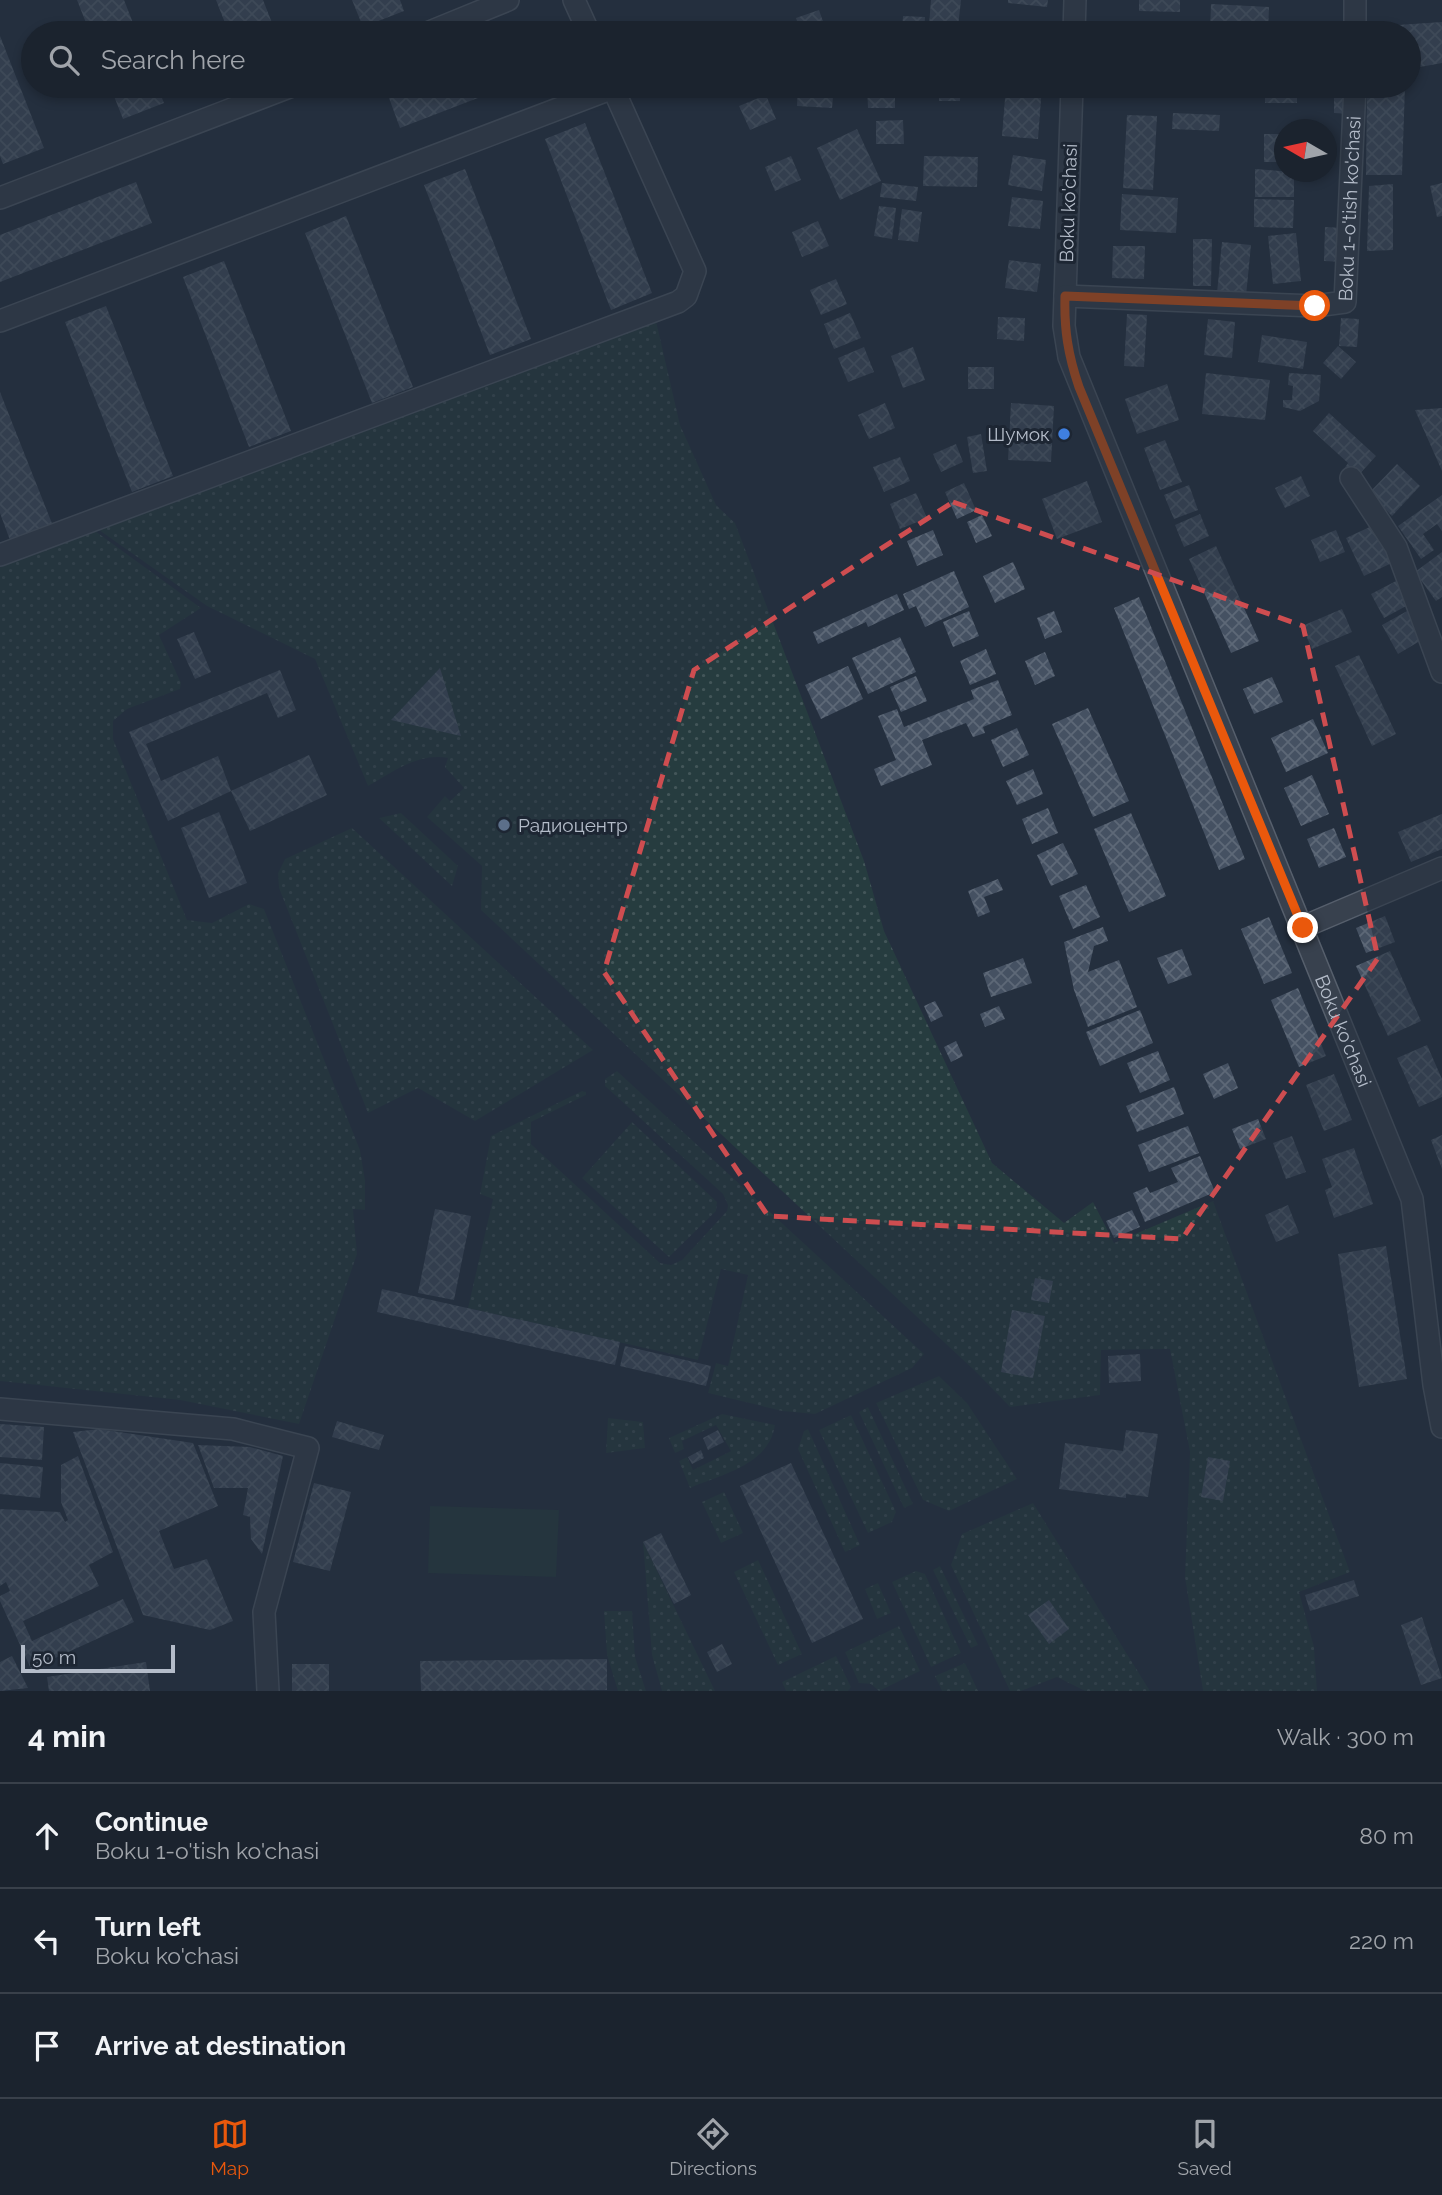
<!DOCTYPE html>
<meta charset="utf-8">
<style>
:root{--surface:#1b232e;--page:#242b36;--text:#f1f3f6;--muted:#a0a4aa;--line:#39404a;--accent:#ea580c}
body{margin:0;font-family:Raleway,sans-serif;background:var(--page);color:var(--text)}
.compass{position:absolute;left:1274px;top:119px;width:63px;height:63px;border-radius:50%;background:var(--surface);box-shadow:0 4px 10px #0003;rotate:279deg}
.scale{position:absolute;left:21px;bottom:18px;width:154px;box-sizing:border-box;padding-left:7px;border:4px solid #b4bcc9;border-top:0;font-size:19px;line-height:24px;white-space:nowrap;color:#b4bcc9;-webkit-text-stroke:5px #1d2633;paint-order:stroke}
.stop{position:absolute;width:21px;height:21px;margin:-16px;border:5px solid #ea580c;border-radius:50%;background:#fff}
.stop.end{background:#ea580c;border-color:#fff;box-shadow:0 2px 7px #0008}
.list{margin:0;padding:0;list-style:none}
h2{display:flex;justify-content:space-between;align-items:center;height:91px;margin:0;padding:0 28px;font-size:30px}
h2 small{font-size:23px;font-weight:400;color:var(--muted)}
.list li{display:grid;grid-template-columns:46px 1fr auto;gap:21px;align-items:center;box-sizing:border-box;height:105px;padding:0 28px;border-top:2px solid var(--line)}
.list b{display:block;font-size:26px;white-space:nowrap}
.list p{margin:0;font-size:23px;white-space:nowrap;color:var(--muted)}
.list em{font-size:23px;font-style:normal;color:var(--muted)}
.icon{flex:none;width:38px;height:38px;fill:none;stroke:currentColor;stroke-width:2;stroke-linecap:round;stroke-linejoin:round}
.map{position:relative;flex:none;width:1442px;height:1691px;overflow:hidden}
.search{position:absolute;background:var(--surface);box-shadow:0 4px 10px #0003;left:21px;right:21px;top:21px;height:77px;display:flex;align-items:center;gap:18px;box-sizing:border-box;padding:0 24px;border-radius:38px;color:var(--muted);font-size:26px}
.sheet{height:406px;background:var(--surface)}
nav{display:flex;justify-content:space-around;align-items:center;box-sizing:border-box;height:98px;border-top:2px solid var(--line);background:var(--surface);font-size:19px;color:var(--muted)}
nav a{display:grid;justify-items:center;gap:4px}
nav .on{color:var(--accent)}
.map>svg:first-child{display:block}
.grass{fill:url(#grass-dots)}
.green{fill:#263c3f}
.building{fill:url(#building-cross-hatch)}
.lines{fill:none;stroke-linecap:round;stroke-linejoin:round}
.minor-casing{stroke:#565f6c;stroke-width:24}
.minor{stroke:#38414e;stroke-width:21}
.route{stroke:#ea580c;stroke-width:9}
.marked{fill:none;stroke:#ce4d50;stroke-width:5;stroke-dasharray:14 9;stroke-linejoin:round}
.shop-dot{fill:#3f7fe0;stroke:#1d2633;stroke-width:2.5}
.service-dot{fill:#5c6f8a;stroke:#1d2633;stroke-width:2.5}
.labels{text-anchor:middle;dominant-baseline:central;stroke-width:6;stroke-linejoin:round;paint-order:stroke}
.street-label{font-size:19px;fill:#b4bcc9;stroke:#1d2633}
.poi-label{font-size:19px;fill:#b4bcc9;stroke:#1d2633;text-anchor:end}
</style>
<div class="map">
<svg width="1442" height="1691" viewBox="0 0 1442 1691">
<defs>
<pattern id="grass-dots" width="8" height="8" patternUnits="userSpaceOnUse" patternTransform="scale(1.75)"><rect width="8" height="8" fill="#263c3f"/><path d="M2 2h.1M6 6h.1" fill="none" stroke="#435659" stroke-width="1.8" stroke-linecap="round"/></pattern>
<pattern id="building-cross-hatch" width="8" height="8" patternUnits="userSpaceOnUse" patternTransform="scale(1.75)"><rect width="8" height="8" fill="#455162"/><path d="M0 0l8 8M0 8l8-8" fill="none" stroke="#5d6877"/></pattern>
</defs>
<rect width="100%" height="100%" fill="#242f3e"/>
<g class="grass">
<path d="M656 321 680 425 716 505 735 523 864 861 884 931 992 1163 1064 1223 1093 1202 1114 1243 1213 1201 1350 1572 1299 1592 1314 1647 1317 1691H1203L1185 1577 1190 1452 1170 1349 1101 1350 1100 1395 1010 1407 976 1372 481 910 482 866 427 817 445 796 450 801 464 788 445 767 448 758C419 752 393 772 368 786L315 659 207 606 99 530Z"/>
<polygon points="95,531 201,608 159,635 181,683 180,689 127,709 113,721 113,739 187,920 212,923 249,904 264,909 360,1150 365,1180 365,1210 353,1209 357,1254 299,1424 180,1400 0,1381 0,566"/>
<polygon points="401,813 458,866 452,886 379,818"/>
<polygon points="352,828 593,1050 475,1121 418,1088 368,1113 279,888 278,873 285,859"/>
<polygon points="617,1071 924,1354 912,1368 815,1414 782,1411 708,1393 716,1363 728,1366 748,1275 721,1269 698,1360 468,1308 493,1199 480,1194 491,1136 582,1091 586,1092 586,1095 531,1122 531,1144 660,1263 671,1265 682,1260 727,1211 728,1205 723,1194 605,1086 605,1079"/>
<polygon points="632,1122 717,1202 716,1211 669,1257 582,1178"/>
<polygon points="939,1376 967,1403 1017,1479 949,1511 923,1500 876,1403"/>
<polygon points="868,1407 913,1504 904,1508 859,1412"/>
<path d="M722 1414 775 1425C769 1465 723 1474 690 1488L679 1461 687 1457 693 1470 731 1451 716 1425 682 1441 684 1449 675 1453 669 1438Z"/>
<polygon points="851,1415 896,1512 892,1522 868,1533 819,1430"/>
<polygon points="608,1418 643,1422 645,1448 606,1453"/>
<polygon points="808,1429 860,1545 845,1552 798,1449 804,1431"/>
<polygon points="724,1492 743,1533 721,1543 702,1502"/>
<polygon points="1033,1503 1150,1691 1085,1691 1057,1677 1021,1691 1010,1691 951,1565 962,1534"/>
<polygon points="643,1542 715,1691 662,1691 652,1655"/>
<polygon points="758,1560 802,1654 778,1665 734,1572"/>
<polygon points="940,1566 978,1645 971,1648 933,1570"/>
<polygon points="916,1571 925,1574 961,1653 931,1667 892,1582"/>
<polygon points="878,1583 891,1613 877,1619 865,1589"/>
<polygon points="604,1611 632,1611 635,1657 646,1691 618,1691 607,1655"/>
<polygon points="899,1626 920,1671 879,1691 871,1684 859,1683 845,1652"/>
<polygon points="836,1656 851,1687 848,1691 786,1691 782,1682"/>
<polygon points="965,1663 978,1691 942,1691 935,1676"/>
</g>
<polygon class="green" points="430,1506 559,1510 556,1577 428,1573"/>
<g class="building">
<polygon points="77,0 124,0 137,33 90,33"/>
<polygon points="216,0 263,0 276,33 229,33"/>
<polygon points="352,0 400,0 404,11 363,27"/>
<polygon points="931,0 961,0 958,27 929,25"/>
<polygon points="1008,0 1048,0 1047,7 1008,3"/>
<polygon points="1139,0 1180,0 1180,12 1139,11"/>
<polygon points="1211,4 1269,7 1268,33 1210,33"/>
<polygon points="819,10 827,33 801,33 796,18"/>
<polygon points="903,16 925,17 924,33 902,33"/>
<polygon points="555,21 560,33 524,33"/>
<polygon points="1026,22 1048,23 1047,33 1025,33"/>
<polygon points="1442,22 1442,63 1409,69 1409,33 1368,33 1368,27"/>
<polygon points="0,36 44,148 3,164 0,156"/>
<polygon points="110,86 157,86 164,103 123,119"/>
<polygon points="388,86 509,86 400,128 385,87"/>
<polygon points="798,86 834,86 832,108 797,106"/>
<polygon points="867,86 895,86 895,108 868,108"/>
<polygon points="940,86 961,86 960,101 939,101"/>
<polygon points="1006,86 1042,86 1038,139 1002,136"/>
<rect x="1265" y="86" width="32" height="17"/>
<polygon points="1367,86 1405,86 1402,175 1366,175"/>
<polygon points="1334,87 1351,87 1350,114 1334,113"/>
<polygon points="766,95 776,119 750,130 739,106"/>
<polygon points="1173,113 1220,115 1219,131 1172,129"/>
<polygon points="1127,115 1157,116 1153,190 1123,188"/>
<polygon points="903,120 904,144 876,144 876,121"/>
<polygon points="585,123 652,293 611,310 545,139"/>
<polygon points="857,129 881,181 840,200 817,148"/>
<rect x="1264" y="134" width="20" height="28"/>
<polygon points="1013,155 1046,160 1042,191 1008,185"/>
<polygon points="791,156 801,180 775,191 765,167"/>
<polygon points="924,156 978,157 977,187 923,186"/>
<polygon points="465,169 531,339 490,355 424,185"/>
<polygon points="1255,169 1294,172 1294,197 1255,197"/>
<polygon points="136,182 152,223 0,282 0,235"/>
<polygon points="882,183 918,187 916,201 880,197"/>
<polygon points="1442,183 1442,216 1437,217 1430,186"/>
<polygon points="1393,184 1393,250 1367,251 1369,186"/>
<polygon points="1122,194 1178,198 1176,233 1120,230"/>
<polygon points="1012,197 1043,201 1040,229 1008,226"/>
<polygon points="1254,199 1294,200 1293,228 1254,227"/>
<polygon points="879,206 896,208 892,239 874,236"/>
<polygon points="902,209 922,212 918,242 898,240"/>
<polygon points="346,216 413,387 372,403 305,233"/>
<polygon points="818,221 829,246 802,257 792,232"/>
<polygon points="1325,227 1344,228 1343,262 1324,261"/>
<polygon points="1296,233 1301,281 1273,284 1268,236"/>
<polygon points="1193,239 1212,239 1211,286 1193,286"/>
<polygon points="1222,242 1251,245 1246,296 1217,293"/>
<polygon points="1113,246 1145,246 1144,279 1112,278"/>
<polygon points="1009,260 1041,264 1037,292 1005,288"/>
<polygon points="224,261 291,431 249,447 183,277"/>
<polygon points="836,279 847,304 821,315 810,290"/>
<polygon points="106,306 173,476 132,492 65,322"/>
<polygon points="850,313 861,338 834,349 824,324"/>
<polygon points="1127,314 1147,315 1144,367 1124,366"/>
<polygon points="998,317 1025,318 1024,341 997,339"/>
<polygon points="1341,318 1359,319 1357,347 1339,346"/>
<polygon points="1208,319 1235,322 1232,358 1204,355"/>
<polygon points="1262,335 1307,342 1303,369 1258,362"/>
<polygon points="1338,346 1356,362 1341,379 1323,363"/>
<polygon points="864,347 874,372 848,382 838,358"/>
<polygon points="913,347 925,380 903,388 891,356"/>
<rect x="968" y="367" width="26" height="22"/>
<polygon points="1206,373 1270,380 1265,420 1202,414"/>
<polygon points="1289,373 1321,375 1319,401 1300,411 1283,407 1283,400 1292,400 1293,386 1288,385"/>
<polygon points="1167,384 1179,420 1137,434 1125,399"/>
<polygon points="0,392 53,526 11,543 0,513"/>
<polygon points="885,403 895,428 869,439 858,415"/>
<polygon points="1011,403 1054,406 1051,462 1008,460"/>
<polygon points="1442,408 1442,471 1415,410"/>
<polygon points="1329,413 1376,456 1355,479 1344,469 1348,463 1313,431"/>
<polygon points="981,434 987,471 973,473 967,437"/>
<polygon points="1165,440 1182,482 1160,490 1144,448"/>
<polygon points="956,444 963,462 941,472 933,454"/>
<polygon points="900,457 910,481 884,492 873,467"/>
<polygon points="1397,464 1420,486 1392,516 1369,493"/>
<polygon points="1301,476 1310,496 1285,508 1275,488"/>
<polygon points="1087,481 1102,522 1057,539 1042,499"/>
<polygon points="964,483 976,510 957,519 945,492"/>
<polygon points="1189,485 1198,510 1174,519 1164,495"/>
<polygon points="916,493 927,518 900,529 890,504"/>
<polygon points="1442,495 1442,531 1437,524 1423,534 1434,550 1421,559 1398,526"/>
<polygon points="1200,514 1209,536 1184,547 1175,525"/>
<polygon points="982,515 992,536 976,543 967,522"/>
<polygon points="1374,525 1392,563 1364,576 1346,538"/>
<polygon points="933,530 943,555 917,566 907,541"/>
<polygon points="1336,530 1345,552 1320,562 1311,540"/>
<polygon points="1216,546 1259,641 1231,653 1189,559"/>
<polygon points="1442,552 1442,597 1436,601 1415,572"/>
<polygon points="1013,562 1025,589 995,603 983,576"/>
<polygon points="954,571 969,607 925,627 916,606 909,609 903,594"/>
<polygon points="1398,580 1410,604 1384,618 1371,594"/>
<polygon points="897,594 904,610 868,627 866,622 818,644 813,632"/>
<polygon points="1139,597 1245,859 1219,870 1114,608"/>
<polygon points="1342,609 1352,632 1312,649 1302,626"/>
<polygon points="1409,610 1425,638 1398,654 1382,625"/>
<polygon points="969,611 979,636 953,647 943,622"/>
<polygon points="1054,611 1062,632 1045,639 1037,618"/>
<polygon points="194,632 211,672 195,679 177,639"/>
<polygon points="900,637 916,672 868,694 852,658"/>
<polygon points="986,649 996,674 970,685 960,661"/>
<polygon points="1045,652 1055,676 1035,685 1025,661"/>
<polygon points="1359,655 1396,734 1372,746 1335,666"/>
<polygon points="848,666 863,699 821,719 805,685"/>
<polygon points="440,668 461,736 391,720"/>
<polygon points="280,670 296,710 278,718 267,693 146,744 161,781 218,756 231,791 168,821 129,732"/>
<polygon points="916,676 927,701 901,712 890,687"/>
<polygon points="1272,677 1283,702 1254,714 1243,689"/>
<polygon points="998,680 1012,715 983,727 985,733 973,737 966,723 922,740 932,765 881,786 874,769 896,760 878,716 897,709 904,727 974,699 971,690"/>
<polygon points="1088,708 1129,801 1093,817 1052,724"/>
<polygon points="1313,719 1328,753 1286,772 1271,738"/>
<polygon points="1017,728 1029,755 1003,767 991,740"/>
<polygon points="309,755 327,795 250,831 231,791"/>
<polygon points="1033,769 1043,794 1017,805 1006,781"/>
<polygon points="1312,775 1329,814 1301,826 1284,788"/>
<polygon points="1048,808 1058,833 1032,844 1022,819"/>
<polygon points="219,812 247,883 209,898 181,828"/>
<polygon points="1131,813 1166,896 1129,912 1094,829"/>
<polygon points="1442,814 1442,849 1411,862 1398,832"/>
<polygon points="1334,828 1346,857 1319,868 1307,839"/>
<polygon points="1063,843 1078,874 1051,886 1037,855"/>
<polygon points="998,879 1003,890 984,897 990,912 978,917 968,891"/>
<polygon points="1086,885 1100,917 1073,929 1059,896"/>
<polygon points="1385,916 1395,942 1366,953 1356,928"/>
<polygon points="1269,917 1292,973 1264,984 1241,929"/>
<polygon points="1103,927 1108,941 1094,946 1088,972 1119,960 1137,1007 1088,1027 1074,990 1064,942"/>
<polygon points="1182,949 1192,975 1168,984 1157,958"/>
<polygon points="1390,951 1421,1021 1388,1036 1356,966"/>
<polygon points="1023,958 1032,983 991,997 983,973"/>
<polygon points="1298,988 1326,1056 1299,1067 1271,1000"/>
<polygon points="935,1001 943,1016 931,1022 924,1006"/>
<polygon points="999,1006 1005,1019 985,1027 980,1014"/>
<polygon points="1140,1010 1153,1043 1100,1066 1086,1032"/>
<polygon points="956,1041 963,1056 951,1062 944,1047"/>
<polygon points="1427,1045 1442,1079 1442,1097 1419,1107 1397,1058"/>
<polygon points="1158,1051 1170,1080 1140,1093 1127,1063"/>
<polygon points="1228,1063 1238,1088 1214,1099 1203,1074"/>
<polygon points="1334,1074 1352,1120 1324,1131 1306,1085"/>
<polygon points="1174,1087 1184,1114 1137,1132 1126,1106"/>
<polygon points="1258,1119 1266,1139 1240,1149 1232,1129"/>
<polygon points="1188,1126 1199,1153 1149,1172 1138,1145"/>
<polygon points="1442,1135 1442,1169 1431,1140"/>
<polygon points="1292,1136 1306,1172 1286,1179 1273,1143"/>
<polygon points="1354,1148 1373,1204 1334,1218 1325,1190 1332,1187 1322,1159"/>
<polygon points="1200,1156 1215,1192 1145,1222 1133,1193 1147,1187 1150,1193 1178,1182 1171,1168"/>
<polygon points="1288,1205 1299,1233 1276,1242 1265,1215"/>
<polygon points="435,1209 471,1216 454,1300 418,1293"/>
<polygon points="1132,1210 1140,1227 1114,1238 1106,1221"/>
<polygon points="1386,1246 1407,1379 1359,1387 1338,1254"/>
<polygon points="1035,1278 1053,1281 1049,1303 1031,1300"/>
<polygon points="382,1289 620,1342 615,1365 377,1312"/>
<polygon points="1012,1310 1045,1316 1033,1378 1001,1372"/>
<polygon points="625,1346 711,1366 706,1386 620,1366"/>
<polygon points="1140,1354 1141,1381 1109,1383 1108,1356"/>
<polygon points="337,1421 384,1435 379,1450 332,1437"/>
<polygon points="0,1424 44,1427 42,1460 0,1457"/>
<polygon points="99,1429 193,1443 218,1506 159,1531 174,1569 207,1559 233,1621 210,1630 143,1615 73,1432"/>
<polygon points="718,1430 724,1442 708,1450 703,1438"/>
<polygon points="1126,1430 1158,1434 1148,1497 1126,1494 1126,1498 1059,1489 1065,1443 1123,1451"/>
<polygon points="198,1445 250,1447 283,1456 262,1554 251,1539 250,1517 243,1515 248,1488 214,1488"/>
<polygon points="701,1450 704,1458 692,1464 688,1457"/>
<polygon points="78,1456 113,1552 89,1565 99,1586 23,1621 32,1641 123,1599 134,1622 31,1669 0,1601 0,1596 10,1591 6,1582 0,1586 0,1509 60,1512 65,1522 68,1520 61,1502 61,1465"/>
<polygon points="1208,1457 1230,1461 1223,1501 1201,1497"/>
<polygon points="0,1463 43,1467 40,1498 0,1494"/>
<polygon points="791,1463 863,1619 812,1643 740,1486"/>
<polygon points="314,1483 351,1492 330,1571 293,1562"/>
<polygon points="661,1533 691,1595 674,1604 643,1542"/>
<polygon points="1354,1580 1359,1596 1310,1611 1305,1595"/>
<polygon points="1049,1600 1069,1629 1049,1644 1028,1615"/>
<polygon points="1422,1617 1442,1678 1421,1685 1401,1625"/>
<polygon points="722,1644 732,1664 717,1672 707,1652"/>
<polygon points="12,1656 28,1688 0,1691 0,1662"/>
<polygon points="607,1659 607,1690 421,1691 420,1661"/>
<polygon points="146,1662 150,1691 49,1691 47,1677"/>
<rect x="292" y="1664" width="37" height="27"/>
</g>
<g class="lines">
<g class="minor-casing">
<g id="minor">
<polyline points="574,0 589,33"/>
<polyline points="427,33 508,0"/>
<polyline points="1074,33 1075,0"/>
<polyline points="1355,33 1355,0"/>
<path id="s1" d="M1072 86 1064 326 1069 357 1412 1199 1434 1385 1442 1427"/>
<polyline points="0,198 292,86"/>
<path id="s2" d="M1065 296 1315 306 1345 302 1355 86"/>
<polyline points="0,321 613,88"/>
<polyline points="1351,478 1396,547 1442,672"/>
<polyline points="0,555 678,302 686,296 695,271 612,86"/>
<polyline points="1303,927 1442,868"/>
<polyline points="0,1409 233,1429 308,1448 264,1612 268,1691"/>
</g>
</g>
<use href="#minor" class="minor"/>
</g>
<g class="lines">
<path class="route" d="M1303 928 1079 387C1068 355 1064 329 1065 296L1315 306"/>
</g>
<path d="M0 0H1442V1691H0ZM953 502 1303 626 1378 958 1182 1239 768 1216 604 972 694 670Z" fill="#242f3e" fill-opacity=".55" fill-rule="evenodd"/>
<path class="marked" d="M953 502 1303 626 1378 958 1182 1239 768 1216 604 972 694 670Z"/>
<circle class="shop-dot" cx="1064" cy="434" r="7"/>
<circle class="service-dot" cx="504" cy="825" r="7"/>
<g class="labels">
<g class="street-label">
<text transform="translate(1068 203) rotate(-88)">Boku ko'chasi</text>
<text stroke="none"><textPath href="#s2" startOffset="374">Boku 1-o'tish ko'chasi</textPath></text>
<text stroke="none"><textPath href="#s1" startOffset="999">Boku ko'chasi</textPath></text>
</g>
<g class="poi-label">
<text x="1050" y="434">Шумок</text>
<text x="518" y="825" text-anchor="start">Радиоцентр</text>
</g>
</g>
</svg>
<svg class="compass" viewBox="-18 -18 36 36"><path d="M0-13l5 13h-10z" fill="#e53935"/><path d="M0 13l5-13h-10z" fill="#a0a4aa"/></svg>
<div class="scale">50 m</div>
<div class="stop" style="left:1315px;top:306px"></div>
<div class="stop end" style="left:1303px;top:928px"></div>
<div class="search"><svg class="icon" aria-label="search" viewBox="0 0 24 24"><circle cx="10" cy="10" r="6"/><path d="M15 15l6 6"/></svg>Search here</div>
</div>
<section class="sheet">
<h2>4 min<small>Walk · 300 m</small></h2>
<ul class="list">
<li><svg class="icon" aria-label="ahead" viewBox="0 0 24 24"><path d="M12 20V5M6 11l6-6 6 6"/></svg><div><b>Continue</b><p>Boku 1-o'tish ko'chasi</p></div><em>80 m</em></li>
<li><svg class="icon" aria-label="left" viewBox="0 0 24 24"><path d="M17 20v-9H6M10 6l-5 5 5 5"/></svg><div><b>Turn left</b><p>Boku ko'chasi</p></div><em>220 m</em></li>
<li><svg class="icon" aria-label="arrive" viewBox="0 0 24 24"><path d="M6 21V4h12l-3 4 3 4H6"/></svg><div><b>Arrive at destination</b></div></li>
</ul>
</section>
<nav>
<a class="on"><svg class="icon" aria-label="map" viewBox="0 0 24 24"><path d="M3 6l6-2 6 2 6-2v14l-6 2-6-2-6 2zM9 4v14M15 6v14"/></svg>Map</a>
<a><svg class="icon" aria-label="directions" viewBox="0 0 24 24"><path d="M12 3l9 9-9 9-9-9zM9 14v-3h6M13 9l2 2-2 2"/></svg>Directions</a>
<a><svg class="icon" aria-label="saved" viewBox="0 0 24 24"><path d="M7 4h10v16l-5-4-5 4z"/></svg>Saved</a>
</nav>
